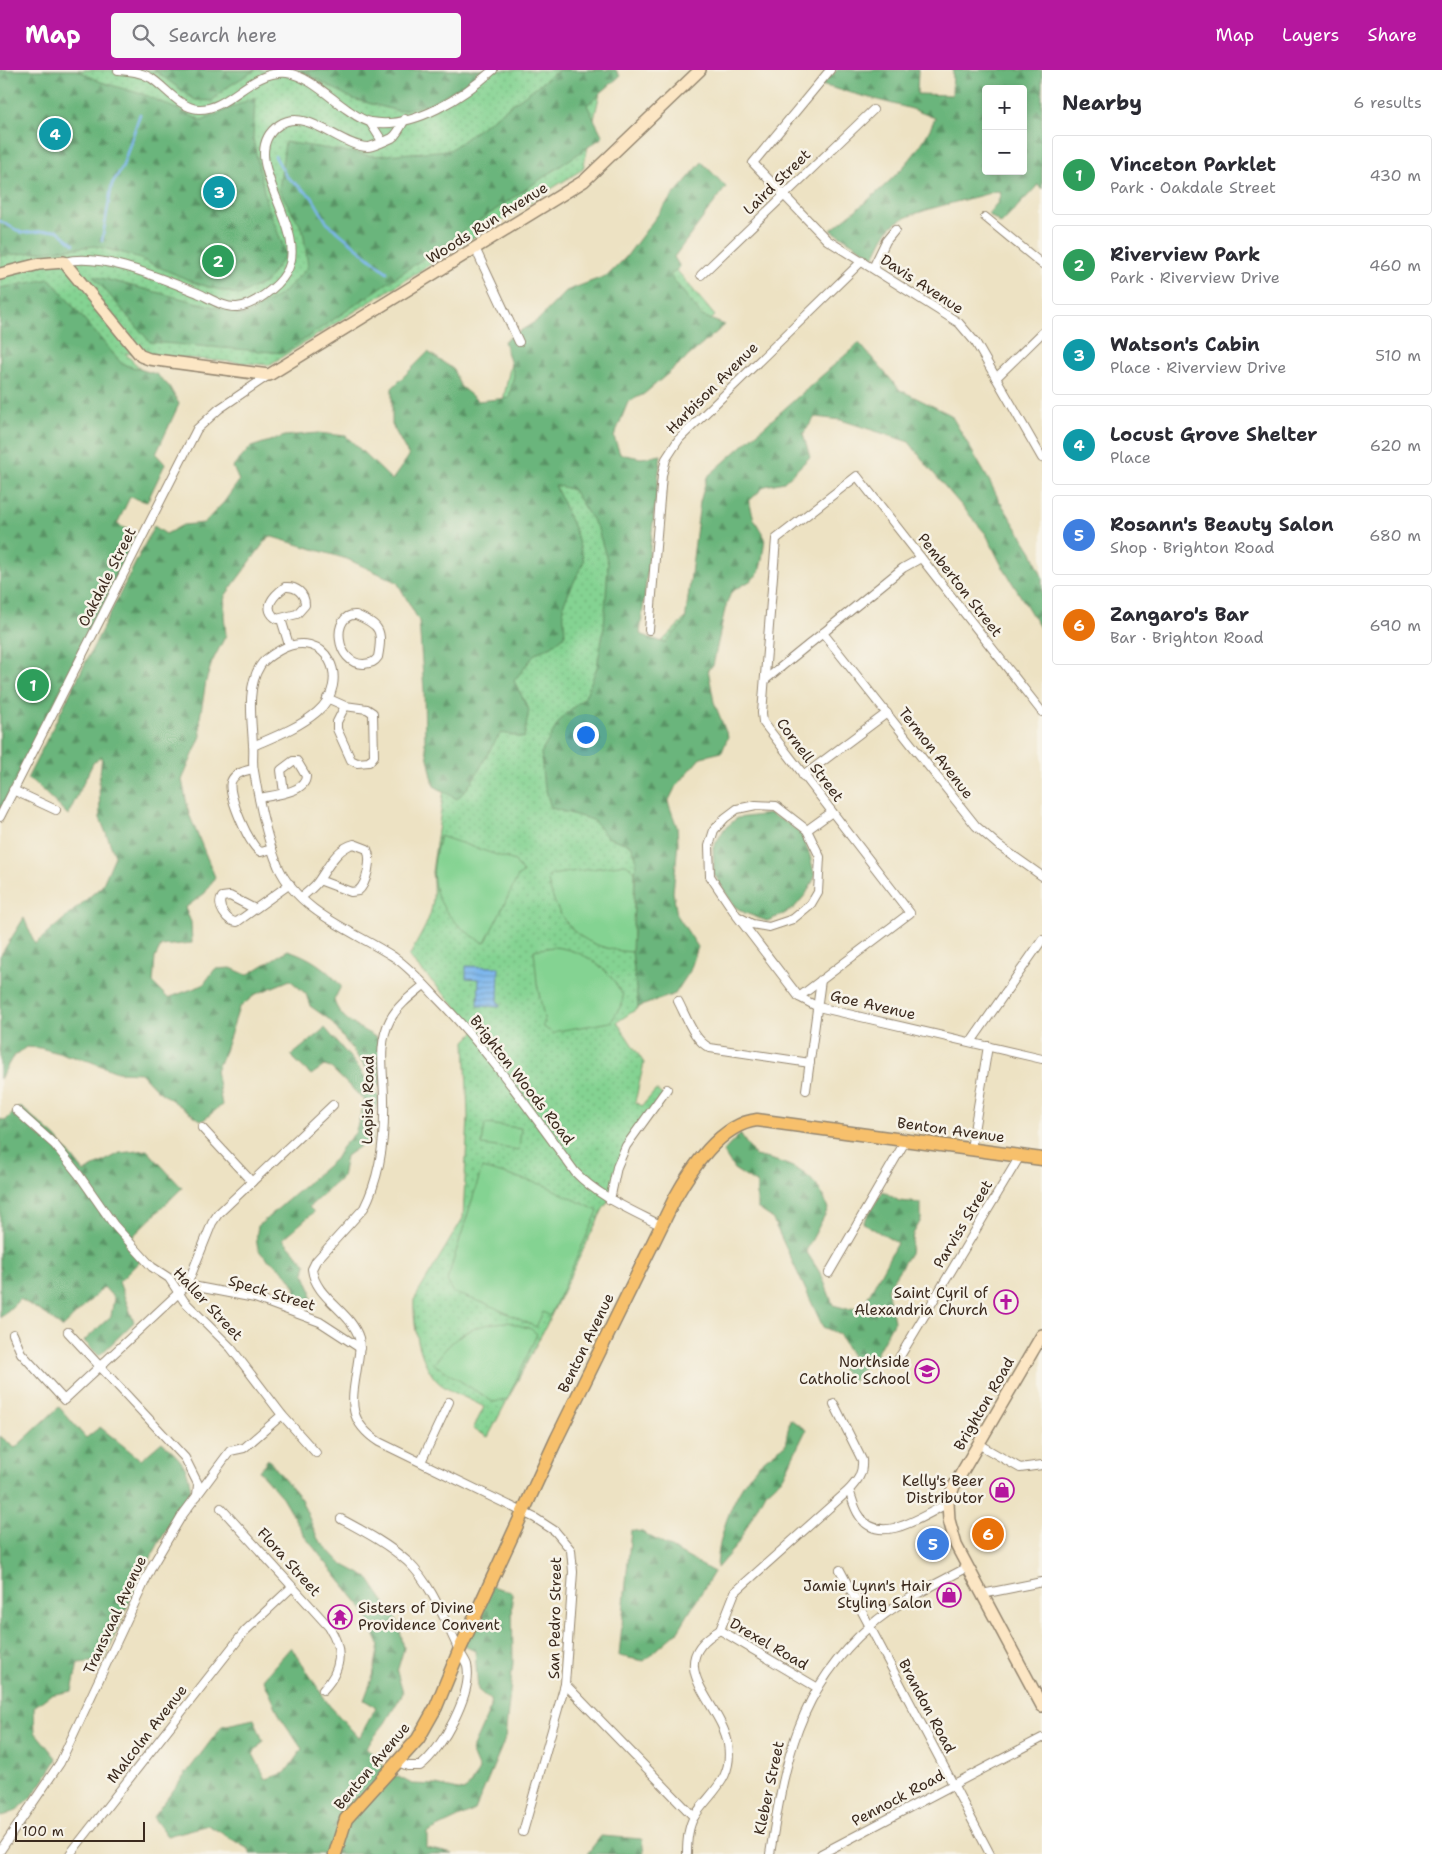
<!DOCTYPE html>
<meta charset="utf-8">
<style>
:root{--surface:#fff;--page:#f7f7f7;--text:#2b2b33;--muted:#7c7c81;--line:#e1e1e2;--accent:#b5179e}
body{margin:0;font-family:"Shantell Sans",sans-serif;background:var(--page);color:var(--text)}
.controls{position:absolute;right:15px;top:15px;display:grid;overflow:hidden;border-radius:5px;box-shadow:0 2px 8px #0003}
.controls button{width:45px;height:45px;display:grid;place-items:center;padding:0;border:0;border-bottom:1px solid var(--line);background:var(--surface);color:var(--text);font:25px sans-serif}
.scale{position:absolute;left:15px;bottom:12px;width:130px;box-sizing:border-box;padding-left:5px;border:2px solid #3b2a1e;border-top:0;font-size:14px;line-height:18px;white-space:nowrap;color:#3b2a1e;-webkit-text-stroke:4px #f7f3e8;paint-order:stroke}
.you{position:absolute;left:585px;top:664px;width:18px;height:18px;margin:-12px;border:4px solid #fff;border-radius:50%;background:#1a73e8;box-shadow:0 0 0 8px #1a73e833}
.badge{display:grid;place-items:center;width:32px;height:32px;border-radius:50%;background:var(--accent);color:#fff;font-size:16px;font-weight:700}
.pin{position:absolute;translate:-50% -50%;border:2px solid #fff;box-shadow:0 1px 5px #0006}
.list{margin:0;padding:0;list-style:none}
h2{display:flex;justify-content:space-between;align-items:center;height:65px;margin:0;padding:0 20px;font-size:21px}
h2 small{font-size:16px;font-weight:400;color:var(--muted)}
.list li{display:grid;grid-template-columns:32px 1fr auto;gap:15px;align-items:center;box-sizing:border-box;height:80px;margin:0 10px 10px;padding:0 10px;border:1px solid var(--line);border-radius:5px}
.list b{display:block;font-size:19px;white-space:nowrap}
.list p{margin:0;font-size:16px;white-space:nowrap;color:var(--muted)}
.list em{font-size:16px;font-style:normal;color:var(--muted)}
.icon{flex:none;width:28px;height:28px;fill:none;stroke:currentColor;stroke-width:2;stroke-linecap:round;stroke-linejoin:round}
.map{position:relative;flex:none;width:1042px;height:1784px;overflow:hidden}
header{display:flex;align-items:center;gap:30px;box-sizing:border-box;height:70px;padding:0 25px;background:var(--accent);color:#fff}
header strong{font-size:24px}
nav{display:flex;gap:28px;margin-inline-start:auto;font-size:18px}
.search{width:350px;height:45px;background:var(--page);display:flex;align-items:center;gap:12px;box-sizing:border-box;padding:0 18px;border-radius:5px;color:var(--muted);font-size:19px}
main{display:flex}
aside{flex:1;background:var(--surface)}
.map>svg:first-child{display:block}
.green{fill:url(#green-dots);stroke:#607e58}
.forest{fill:url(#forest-firs);stroke:#53704d;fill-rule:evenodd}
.pitch{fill:#84d392;stroke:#607e58}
.water{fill:url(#water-rules);stroke:#5b7086}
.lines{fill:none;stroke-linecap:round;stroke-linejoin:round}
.stream{stroke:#7bb6ed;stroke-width:2.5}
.street-casing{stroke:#948670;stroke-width:10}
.secondary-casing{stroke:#948670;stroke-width:14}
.primary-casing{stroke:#948670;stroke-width:15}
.street{stroke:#fff;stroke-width:8}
.secondary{stroke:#fce6c4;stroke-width:11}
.primary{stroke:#f7c06c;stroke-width:12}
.labels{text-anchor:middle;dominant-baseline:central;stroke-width:5;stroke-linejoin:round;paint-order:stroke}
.street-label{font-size:15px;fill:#3b2a1e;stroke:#f7f3e8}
.poi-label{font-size:15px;fill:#3b2a1e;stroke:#f7f3e8;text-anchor:end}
</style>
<header>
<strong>Map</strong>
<div class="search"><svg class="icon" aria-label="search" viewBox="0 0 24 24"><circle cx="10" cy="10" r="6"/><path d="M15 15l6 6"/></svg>Search here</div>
<nav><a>Map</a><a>Layers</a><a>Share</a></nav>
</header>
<main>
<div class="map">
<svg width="1042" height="1784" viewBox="0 0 1042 1784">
<defs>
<pattern id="green-dots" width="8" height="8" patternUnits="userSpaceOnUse" patternTransform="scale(1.25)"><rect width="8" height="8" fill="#84d392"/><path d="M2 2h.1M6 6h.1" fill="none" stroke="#73b57d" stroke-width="1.8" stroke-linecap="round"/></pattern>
<pattern id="forest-firs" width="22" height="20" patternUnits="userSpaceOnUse" patternTransform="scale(1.25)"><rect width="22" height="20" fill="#6bb57c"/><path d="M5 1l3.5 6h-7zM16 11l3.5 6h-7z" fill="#599365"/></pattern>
<pattern id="water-rules" width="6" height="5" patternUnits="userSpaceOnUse" patternTransform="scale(1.25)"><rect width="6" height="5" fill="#7bb6ed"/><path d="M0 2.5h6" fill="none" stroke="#6694bf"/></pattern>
</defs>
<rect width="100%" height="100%" fill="#f7f3e8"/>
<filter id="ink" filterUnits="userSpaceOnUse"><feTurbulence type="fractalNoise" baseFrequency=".02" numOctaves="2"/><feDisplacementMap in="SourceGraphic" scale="10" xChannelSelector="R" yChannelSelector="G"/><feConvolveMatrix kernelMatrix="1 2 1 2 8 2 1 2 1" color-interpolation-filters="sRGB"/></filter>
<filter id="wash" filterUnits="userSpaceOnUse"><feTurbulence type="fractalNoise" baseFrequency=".0096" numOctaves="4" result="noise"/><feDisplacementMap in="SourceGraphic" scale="20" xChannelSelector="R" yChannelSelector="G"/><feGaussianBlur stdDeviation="1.12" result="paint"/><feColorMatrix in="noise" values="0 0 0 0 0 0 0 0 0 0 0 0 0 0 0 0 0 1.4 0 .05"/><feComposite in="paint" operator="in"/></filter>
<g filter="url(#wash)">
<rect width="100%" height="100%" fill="#ede2c3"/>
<g class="green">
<polygon points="0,0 605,0 583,99 269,295 125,283 159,319 97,484 126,497 5,736 0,734"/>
<path d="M650 168 715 246 608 348 635 562 652 581 699 535 635 745 659 924 617 952 644 993 635 1032 642 1036 656 1020 666 1028 630 1073 622 1091 614 1123 603 1139 546 1256 488 1367 473 1359 484 1337C472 1330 445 1320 437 1311 419 1291 413 1256 414 1230L463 1148 468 1047 465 971 477 959 409 887C427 852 437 843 432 802L453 657 476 459 515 274 606 214Z"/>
</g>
<g class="forest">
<polygon points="0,0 77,0 101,12 148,26 202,51 255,27 253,69 266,131 286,184 266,212 239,225 198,214 131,185 95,176 0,186"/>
<polygon points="154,0 255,0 226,18 212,31 195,30"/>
<polygon points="300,0 485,0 476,7 429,34 398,41 353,29"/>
<polygon points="559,0 616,0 620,6 587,35 603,67 284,283 150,272 93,206 246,245 283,223 308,197 303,160 279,120 285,72 374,86 450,80"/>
<path d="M837 0H918L917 24 952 25 953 0H1042V119L1038 115 1001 154 988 144 998 132 1001 122 996 121C974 129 906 141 892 156 884 165 879 176 874 187L831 160C870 128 915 97 935 48L912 39 821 15ZM986 19H1023V101H986Z"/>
<path d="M702 92 726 117 674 187 680 197 670 205 702 246 725 255 644 324 628 332 614 367 620 384 641 388 661 385 640 564 665 573 685 552 700 432 707 407 859 273 900 320 951 345 990 412 999 430 1032 482 1042 507V561L1002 496 986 464 929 398 909 372 841 350 815 347 803 364 810 387 784 412 765 416 749 431 754 449 765 468 762 490 759 503 750 511 731 522 725 539 713 596 708 599 714 632 728 667 722 682 701 687 675 718 668 732 677 757 678 773 673 822 677 845 698 877 690 901 675 924 638 937 632 882 636 787 631 775 607 767 593 750 551 738 543 710 541 683 561 648 585 627 597 597 604 557 608 494 598 459 573 420 555 415 575 460 584 491 563 535 565 565 552 576 536 583 514 611 529 640 524 668 501 663C485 684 477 711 457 729L434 716 425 674 424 621 419 551 397 512 347 489 269 466 225 526 224 545 226 565 212 592 206 611 200 648 201 666 182 710 189 744 215 807 205 823 185 838 191 852 192 873 161 876 155 888 153 913 168 928 203 915 215 899 231 898 247 905 288 880C310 887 326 898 341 916L334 930C339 950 362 959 379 969L381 1018 330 950 310 936 306 924 290 910 256 924 239 938 225 981 216 1000 222 1035 202 1051 157 1020 141 1003 117 1002 89 991 40 978 26 977 12 988 0 1009V886L24 848 35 874 102 816 115 786 100 748 99 712 102 686 93 693 68 745 35 713 27 709 154 456 166 464 183 455 204 453 224 432 239 411 233 397 251 377 285 366 318 363 346 366 392 410 409 386 392 355V318L428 282 453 299 460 316 478 331 509 328 514 305 504 271 538 250 566 221 608 205 626 187 665 135Z"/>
<polygon points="50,209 122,294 156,304 169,316 179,334 156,384 165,394 147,432 130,427 117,454 137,465 0,740 0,218"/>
<polygon points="769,744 786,752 802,765 810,786 815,807 806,824 794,838 782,845 767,851 745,843 734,836 714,804 713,778 724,759 737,748"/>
<path d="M325 958 354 992 380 1028 372 1045V1071L365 1073 346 1086 342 1107 309 1137 314 1142 283 1169 306 1194 304 1203 311 1220 312 1240 291 1232 296 1220C294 1215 291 1210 288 1206 270 1185 251 1190 258 1156L335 1089 342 1077 355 1063 365 1031 331 998 324 996 311 1005 291 986Z"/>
<polygon points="20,1036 56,1067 84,1102 120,1083 147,1080 182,1118 125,1174 140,1191 119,1212 134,1252 99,1286 84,1271 111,1246 114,1228 104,1217 62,1258 47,1245 20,1229 0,1248 0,1049 5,1051"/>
<path d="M740 1064 755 1086C790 1093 817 1102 828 1139L806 1181 822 1206 833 1235 848 1239 863 1236 897 1173 863 1153 883 1121 899 1131 921 1133V1150L913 1164 910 1183 887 1219 894 1251 874 1288 859 1302 853 1311 841 1299 853 1288 839 1264 823 1257 772 1148 757 1138V1114L734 1099 723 1082Z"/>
<path d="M59 1337 86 1368 100 1357 141 1390 162 1372C183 1392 189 1396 191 1425 152 1473 129 1535 103 1591L78 1593 72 1621 50 1625 34 1637 35 1662 57 1689C45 1709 25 1744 0 1746V1366L15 1378Z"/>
<path d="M790 1349 806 1360 783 1407 764 1424 737 1475 717 1498C718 1468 731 1430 750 1405 759 1392 772 1384 785 1375Z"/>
<polygon points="268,1389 301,1429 318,1469 342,1494 368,1508 398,1552 404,1578 397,1602 403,1623 385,1653 366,1677 389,1702 412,1714 436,1715 463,1721 469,1717 479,1700 471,1681 491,1637 490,1630 478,1620 475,1581 462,1575 490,1516 512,1522 513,1593 505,1669 475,1740 427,1763 427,1778 453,1784 250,1784 250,1780 208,1755 167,1766 153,1747 222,1656 254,1649 263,1671 253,1684 266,1709 285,1703 302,1679 281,1648 263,1609 291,1577 329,1635 359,1668 376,1637 364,1630 373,1606 379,1575 364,1540 306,1468 282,1427 259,1401"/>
<polygon points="631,1460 642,1462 714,1502 678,1561 644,1591 619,1586"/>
<polygon points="601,1766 642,1769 644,1784 587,1784"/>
</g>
<g class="pitch">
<path d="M440 766 515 791 523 803 518 806 485 873C462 862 438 840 434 812 432 797 436 781 440 766Z"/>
<path d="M626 794 635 801 632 882C585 879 559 858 548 811L550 805Z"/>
<path d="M553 877C585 880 609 898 623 926L622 934 611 952 557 961 554 964 542 956 545 953 537 913 534 880Z"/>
<polygon points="485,1054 521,1058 519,1080 482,1075"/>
<polygon points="482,1098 544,1115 598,1141 550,1246 543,1242 536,1257 487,1234 454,1223 447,1211"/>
<path d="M508 1252 531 1259 537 1264 507 1330 493 1332 434 1294C454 1265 472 1254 508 1252Z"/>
</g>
<polygon class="water" points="466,896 499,897 498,933 500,933 500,937 478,936 479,909 466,908"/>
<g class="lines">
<g class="stream">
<polyline points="275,86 286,106 312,127 327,153 387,202"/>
<polyline points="0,151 22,163 57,160 74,174"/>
<polyline points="102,171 112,114 122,98 140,44"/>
</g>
</g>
</g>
<g filter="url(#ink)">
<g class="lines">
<g class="street-casing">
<g id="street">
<path d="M118 0C129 1 141 2 151 8 165 17 180 38 198 39 229 41 250 0 287 3 309 6 330 28 348 40 355 45 363 51 371 52 414 60 464 26 493 0"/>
<polyline points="830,0 753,93 827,170 959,253 976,273 1042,388"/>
<polyline points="370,52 382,71"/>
<polyline points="985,147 1042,194"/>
<polyline points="475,178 519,272"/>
<path d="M64 192C102 182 162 209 198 223 209 228 224 238 237 237 253 236 278 217 286 203 313 159 232 87 279 55 306 36 341 77 368 77 372 77 388 70 392 68 397 65 402 55 405 49"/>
<polyline points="873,198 886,171 895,160"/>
<polyline points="701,205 873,40"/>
<polyline points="996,308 1042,263"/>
<path d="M285 517C296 516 305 523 305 535L297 544 277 549C261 538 274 525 285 517Z"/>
<path d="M356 545C380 555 383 560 378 587 374 593 371 593 364 594 335 595 331 543 356 545Z"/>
<polyline points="281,549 289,575"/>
<polyline points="649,560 662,405 666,389 679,369 862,191"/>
<polyline points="823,563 976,756 998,775 1042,806"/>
<polyline points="765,610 903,498 921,488"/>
<polyline points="327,628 345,636 367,639 373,643 374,686 369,692 357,693 351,690 337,659 337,652 345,636"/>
<path d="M253 676C276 666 298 658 317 642 353 611 326 556 280 580 273 584 264 589 260 596 246 618 252 651 253 675 254 684 252 693 254 701 259 732 266 767 278 796 299 843 354 861 394 887 410 898 424 914 437 928 489 981 531 1042 575 1102 599 1127 631 1140 662 1156"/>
<path d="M253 699C245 701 234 703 231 712 227 724 250 778 261 782L272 779"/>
<polyline points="803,706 887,643"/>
<polyline points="13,720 56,740"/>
<path d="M259 728C273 725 306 723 306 706L297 691H293L281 700 284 723"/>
<polyline points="0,747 197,359 219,339 269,305"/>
<polyline points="807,760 832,742"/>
<path d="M302 827C307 822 315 817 319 810 328 797 337 778 354 774L367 779C372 789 367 814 358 821L351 822 319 810"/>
<path d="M255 839 230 826 222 827C216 836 227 852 237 852L290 814"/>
<polyline points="737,846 752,854 769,857 793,849 811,834 818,822 820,787 807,760 776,736 756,735 737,739 725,748 714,760 709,776 710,806 737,846 799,927 818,937 1042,989"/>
<path d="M424 915C412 925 397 936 390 950 377 975 384 1003 384 1030 385 1066 381 1105 364 1138L316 1191 312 1199C315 1228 351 1241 359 1268 361 1276 359 1284 358 1291 353 1328 344 1349 379 1372L535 1448 555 1461 571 1480 573 1502 565 1614 694 1747"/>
<polyline points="799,927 910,843 763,652 762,643 776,469 857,406 1042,642"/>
<path d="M678 931C686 946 694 971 710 978L810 993"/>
<polyline points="971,972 1042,870"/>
<polyline points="806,1020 821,910"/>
<polyline points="16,1040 55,1075 79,1105 114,1155 152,1197 169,1208 184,1231 231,1278 282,1345 316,1383"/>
<polyline points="202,1058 252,1112"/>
<polyline points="971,1079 988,976"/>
<polyline points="610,1130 617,1097 626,1076 667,1019"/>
<polyline points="829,1203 906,1070"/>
<polyline points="187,1215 212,1153 218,1144 333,1035"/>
<polyline points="68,1262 185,1388 198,1414 197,1426"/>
<polyline points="13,1264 21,1283 64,1330 187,1215 255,1228 320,1252 360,1278"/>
<polyline points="899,1288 1020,1086"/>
<path d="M834 1334 862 1390C863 1404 858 1410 849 1420 852 1428 854 1438 859 1445 878 1478 925 1445 948 1433"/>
<polyline points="978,1374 1020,1398 1042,1395"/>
<polyline points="421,1392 449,1332"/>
<path d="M221 1438 329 1557C344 1580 342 1600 323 1620"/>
<path d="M341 1449C365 1462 388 1474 408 1492 432 1515 444 1549 458 1578 460 1584 465 1589 467 1595 473 1623 442 1680 420 1696H408L398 1692"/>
<polyline points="840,1500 990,1784"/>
<polyline points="982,1524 1042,1512"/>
<polyline points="720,1560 735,1522 849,1420"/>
<polyline points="523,1762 565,1614"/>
<polyline points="0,1781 60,1693 152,1496 181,1447 230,1381 244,1378 282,1345"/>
<polyline points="70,1784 245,1561 292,1517"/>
<path d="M687 1784C687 1772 688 1757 694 1747 710 1722 734 1710 728 1674 721 1632 660 1594 720 1560L818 1618"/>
<path d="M770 1784C785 1693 796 1621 870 1556 898 1531 935 1515 968 1497"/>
<polyline points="821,1784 1042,1668"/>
</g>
</g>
<g class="secondary-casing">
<g id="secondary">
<polyline points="0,204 39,194 64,192 141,286 149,289 269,305 584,111 700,0"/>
<polyline points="1042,1265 954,1416 948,1433 949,1450 956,1475 1042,1636"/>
</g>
</g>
<g class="primary-casing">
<path id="primary" d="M335 1784 346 1749 418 1669 436 1637 459 1581 557 1368 675 1128C691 1099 721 1054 757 1050L1042 1089"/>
</g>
<use href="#street" class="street"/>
<use href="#secondary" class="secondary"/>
<use href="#primary" class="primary"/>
</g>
</g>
<defs>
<g id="church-ring" transform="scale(1.25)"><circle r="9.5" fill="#f7f3e8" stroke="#b5179e" stroke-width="1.5"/><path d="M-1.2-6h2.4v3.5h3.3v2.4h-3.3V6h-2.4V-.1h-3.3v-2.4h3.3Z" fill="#b5179e"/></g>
<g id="school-ring" transform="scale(1.25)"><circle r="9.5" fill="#f7f3e8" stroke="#b5179e" stroke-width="1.5"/><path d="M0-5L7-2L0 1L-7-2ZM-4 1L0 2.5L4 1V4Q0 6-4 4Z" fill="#b5179e"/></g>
<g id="shop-ring" transform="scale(1.25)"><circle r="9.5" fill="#f7f3e8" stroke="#b5179e" stroke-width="1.5"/><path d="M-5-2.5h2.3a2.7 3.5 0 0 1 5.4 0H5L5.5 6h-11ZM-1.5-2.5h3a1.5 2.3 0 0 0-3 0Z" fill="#b5179e"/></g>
<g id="temple-ring" transform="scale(1.25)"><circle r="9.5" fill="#f7f3e8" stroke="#b5179e" stroke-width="1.5"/><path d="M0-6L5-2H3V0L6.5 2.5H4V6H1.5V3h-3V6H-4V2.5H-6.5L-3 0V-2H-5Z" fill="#b5179e"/></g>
</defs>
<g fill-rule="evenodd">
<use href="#church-ring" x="1006" y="1232"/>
<use href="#school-ring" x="927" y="1301"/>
<use href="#shop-ring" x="1002" y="1420"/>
<use href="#shop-ring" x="949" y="1525"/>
<use href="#temple-ring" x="340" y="1547"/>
</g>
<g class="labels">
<g class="street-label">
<text transform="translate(777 112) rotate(-44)">Laird Street</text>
<text transform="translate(487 153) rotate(-32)">Woods Run Avenue</text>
<text transform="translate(922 214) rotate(33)">Davis Avenue</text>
<text transform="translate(712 318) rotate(-45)">Harbison Avenue</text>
<text transform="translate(107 507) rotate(-63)">Oakdale Street</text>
<text transform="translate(960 515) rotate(52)">Pemberton Street</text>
<text transform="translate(936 683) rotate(52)">Termon Avenue</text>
<text transform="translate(810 690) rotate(53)">Cornell Street</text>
<text transform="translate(873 935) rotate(13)">Goe Avenue</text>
<text transform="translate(522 1010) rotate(52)">Brighton Woods Road</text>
<text transform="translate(368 1030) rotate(-89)">Lapish Road</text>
<text transform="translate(951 1060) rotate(8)">Benton Avenue</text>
<text transform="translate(963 1154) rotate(-59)">Parviss Street</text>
<text transform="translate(272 1223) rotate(17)">Speck Street</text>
<text transform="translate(208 1234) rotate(47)">Haller Street</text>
<text transform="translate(586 1273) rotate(-64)">Benton Avenue</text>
<text transform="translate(984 1334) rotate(-60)">Brighton Road</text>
<text transform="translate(289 1492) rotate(48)">Flora Street</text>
<text transform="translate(115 1545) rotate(-65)">Transvaal Avenue</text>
<text transform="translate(555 1548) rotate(-89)">San Pedro Street</text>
<text transform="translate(769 1574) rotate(30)">Drexel Road</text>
<text transform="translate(927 1636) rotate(62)">Brandon Road</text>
<text transform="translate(147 1664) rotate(-52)">Malcolm Avenue</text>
<text transform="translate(372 1696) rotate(-50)">Benton Avenue</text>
<text transform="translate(769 1718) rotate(-78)">Kleber Street</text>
<text transform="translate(898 1728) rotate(-28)">Pennock Road</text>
</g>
<g class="poi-label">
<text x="988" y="1223">Saint Cyril of<tspan x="988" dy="17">Alexandria Church</tspan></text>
<text x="910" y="1292">Northside<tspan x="910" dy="17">Catholic School</tspan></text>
<text x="984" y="1411">Kelly's Beer<tspan x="984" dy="17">Distributor</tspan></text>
<text x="932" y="1516">Jamie Lynn's Hair<tspan x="932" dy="17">Styling Salon</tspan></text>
<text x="358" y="1538" text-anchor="start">Sisters of Divine<tspan x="358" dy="17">Providence Convent</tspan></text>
</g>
</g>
</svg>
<div class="controls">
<button>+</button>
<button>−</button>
</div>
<div class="scale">100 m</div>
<div class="you"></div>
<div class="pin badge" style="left:33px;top:615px;background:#2e9e5b">1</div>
<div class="pin badge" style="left:218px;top:191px;background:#2e9e5b">2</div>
<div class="pin badge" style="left:219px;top:122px;background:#0f9aa8">3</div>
<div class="pin badge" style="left:55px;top:64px;background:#0f9aa8">4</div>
<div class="pin badge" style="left:933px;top:1474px;background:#3f7fe0">5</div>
<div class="pin badge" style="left:988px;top:1464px;background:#e8710a">6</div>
</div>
<aside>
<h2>Nearby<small>6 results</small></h2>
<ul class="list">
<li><span class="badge" style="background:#2e9e5b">1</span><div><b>Vinceton Parklet</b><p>Park · Oakdale Street</p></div><em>430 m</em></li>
<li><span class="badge" style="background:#2e9e5b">2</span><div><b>Riverview Park</b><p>Park · Riverview Drive</p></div><em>460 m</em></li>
<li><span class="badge" style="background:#0f9aa8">3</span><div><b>Watson's Cabin</b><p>Place · Riverview Drive</p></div><em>510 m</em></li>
<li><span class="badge" style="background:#0f9aa8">4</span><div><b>Locust Grove Shelter</b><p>Place</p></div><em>620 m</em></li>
<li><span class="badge" style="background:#3f7fe0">5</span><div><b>Rosann's Beauty Salon</b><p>Shop · Brighton Road</p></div><em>680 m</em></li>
<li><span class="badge" style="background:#e8710a">6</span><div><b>Zangaro's Bar</b><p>Bar · Brighton Road</p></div><em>690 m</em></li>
</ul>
</aside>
</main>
